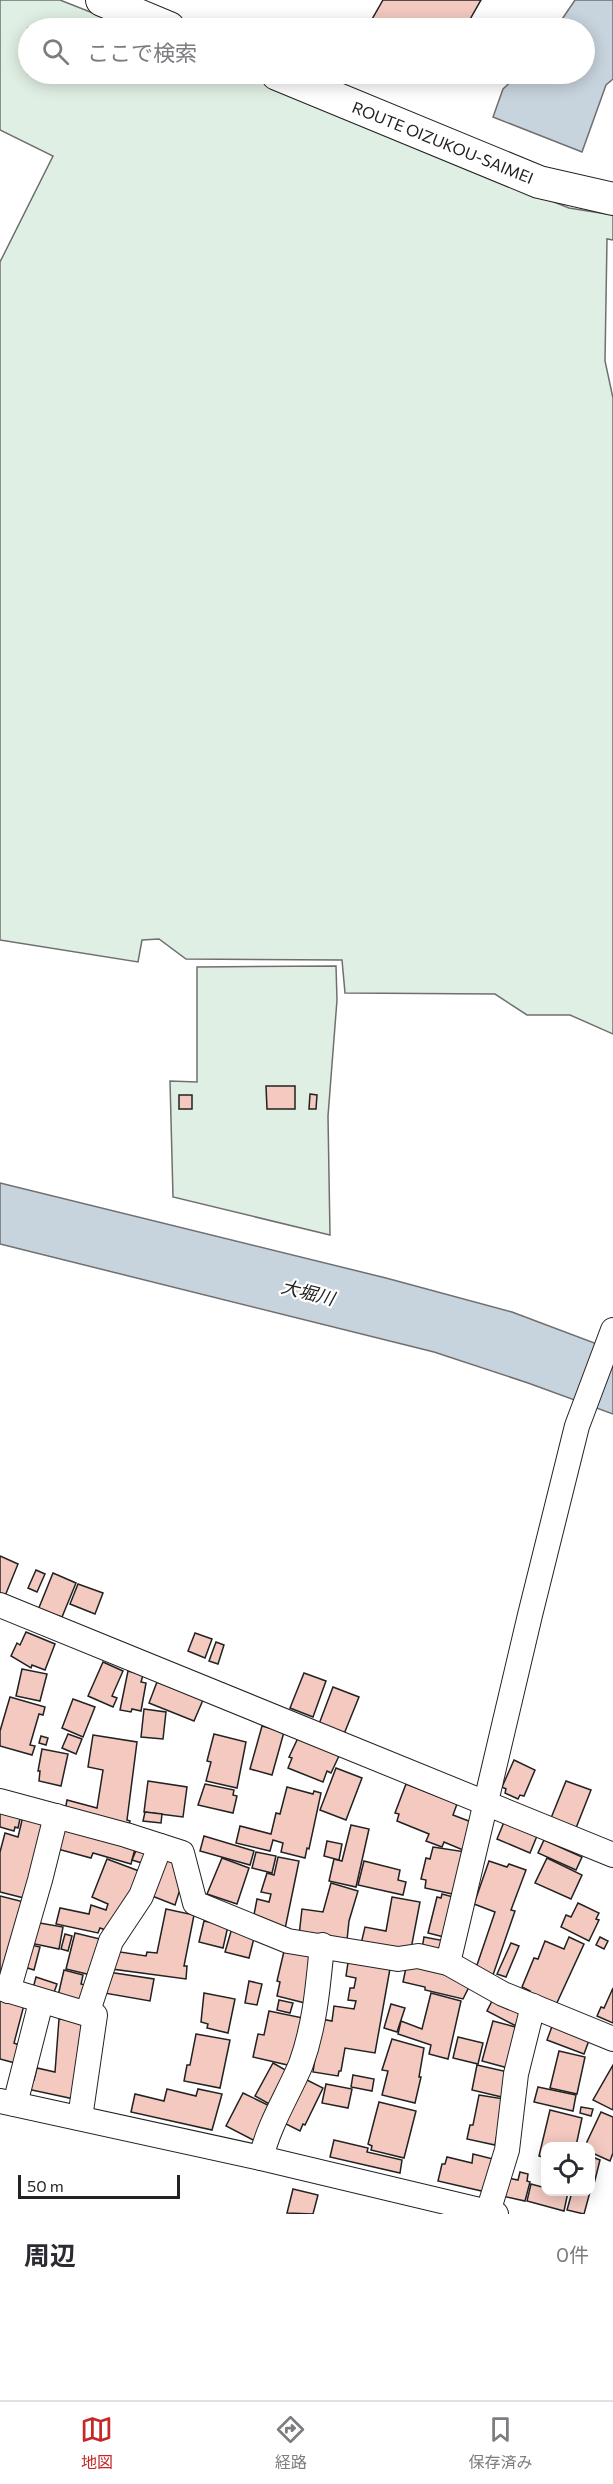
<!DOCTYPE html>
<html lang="ja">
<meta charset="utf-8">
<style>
:root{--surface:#fff;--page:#f7f7f7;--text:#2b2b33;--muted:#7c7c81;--line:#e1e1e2;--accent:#c62828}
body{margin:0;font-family:Commissioner,"Noto Sans JP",sans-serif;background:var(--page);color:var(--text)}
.controls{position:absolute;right:18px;bottom:18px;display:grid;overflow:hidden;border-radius:12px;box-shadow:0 3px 15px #0003}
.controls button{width:54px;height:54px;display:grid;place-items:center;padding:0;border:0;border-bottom:2px solid var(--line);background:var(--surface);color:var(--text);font:30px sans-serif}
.scale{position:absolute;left:18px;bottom:15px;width:162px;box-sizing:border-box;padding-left:6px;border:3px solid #222;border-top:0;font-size:16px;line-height:21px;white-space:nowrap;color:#222;-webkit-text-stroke:4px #fff;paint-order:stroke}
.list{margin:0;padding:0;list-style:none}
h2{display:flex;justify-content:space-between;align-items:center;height:78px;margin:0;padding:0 24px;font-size:26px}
h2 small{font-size:20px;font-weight:400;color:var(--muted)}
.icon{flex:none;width:33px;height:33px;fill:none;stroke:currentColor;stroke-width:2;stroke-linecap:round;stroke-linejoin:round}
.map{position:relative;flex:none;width:613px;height:2214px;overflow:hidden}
.search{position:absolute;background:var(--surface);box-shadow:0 3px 15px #0003;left:18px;right:18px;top:18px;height:66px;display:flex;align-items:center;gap:15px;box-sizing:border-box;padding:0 21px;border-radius:33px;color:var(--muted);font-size:22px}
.sheet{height:186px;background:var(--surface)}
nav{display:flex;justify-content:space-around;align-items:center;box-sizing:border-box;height:84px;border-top:2px solid var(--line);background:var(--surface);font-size:16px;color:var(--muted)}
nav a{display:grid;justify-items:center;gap:3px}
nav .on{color:var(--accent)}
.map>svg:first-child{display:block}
.green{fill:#e0efe3;stroke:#6f6f6f;stroke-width:1.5}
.water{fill:#c7d3dd;stroke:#6f6f6f;stroke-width:1.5}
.building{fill:#f3c9c0;stroke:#222;stroke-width:1.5}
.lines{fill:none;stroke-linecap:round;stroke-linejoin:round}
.minor-casing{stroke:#222;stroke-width:26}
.major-casing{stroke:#222;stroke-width:34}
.minor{stroke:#fff;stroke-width:24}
.major{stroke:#fff;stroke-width:32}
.labels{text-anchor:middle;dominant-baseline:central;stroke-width:4.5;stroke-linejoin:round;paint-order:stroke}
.street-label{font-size:16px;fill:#222;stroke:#fff}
.water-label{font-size:18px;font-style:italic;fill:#222;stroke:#fff}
</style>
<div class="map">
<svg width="613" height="2214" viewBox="0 0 613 2214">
<rect width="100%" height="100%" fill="#fff"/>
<g class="green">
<polygon points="0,0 60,0 131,28 28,28 28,74 242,74 399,140 569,208 613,215 613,240 607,239 605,361 613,398 613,1034 570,1015 527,1015 495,994 345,993 342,960 186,959 159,939 142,940 138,962 0,940 0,262 53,156 0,130"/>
<polygon points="336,966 337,1000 328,1116 330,1235 173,1197 170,1081 197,1082 197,967"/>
</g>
<g class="water">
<polygon points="575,0 613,0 613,79 606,85 582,152 493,117 503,89 519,74 584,74 584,28 556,28"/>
<polygon points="0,1183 386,1278 512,1312 613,1350 613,1414 528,1383 434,1352 0,1244"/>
</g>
<g class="building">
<polygon points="383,0 481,0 465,28 367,28"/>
<polygon points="266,1086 295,1086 295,1109 267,1109"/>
<polygon points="310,1094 317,1095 316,1109 309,1109"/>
<rect x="179" y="1095" width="13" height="14"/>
<polygon points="0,1556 18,1564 5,1596 0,1593"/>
<polygon points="36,1570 45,1574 37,1592 28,1588"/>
<polygon points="53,1573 76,1583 62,1617 38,1610"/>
<polygon points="78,1584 103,1593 95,1614 70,1604"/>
<polygon points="26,1632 55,1644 45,1670 32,1665 31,1668 11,1656 17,1643 20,1645"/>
<polygon points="195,1633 212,1639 205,1658 188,1651"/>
<polygon points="216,1642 224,1645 218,1664 209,1661"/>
<polygon points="103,1662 123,1671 112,1696 117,1698 113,1707 88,1696"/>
<polygon points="22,1669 47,1674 40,1701 16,1696"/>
<polygon points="128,1671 143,1675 141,1682 146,1683 141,1711 132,1709 131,1712 120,1710"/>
<polygon points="304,1673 326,1681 313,1717 290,1708"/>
<polygon points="157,1682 203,1700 194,1721 149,1703"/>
<polygon points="333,1687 359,1697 344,1734 319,1724"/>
<polygon points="10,1697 45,1707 43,1715 39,1714 30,1745 35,1746 32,1755 0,1746 0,1731"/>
<polygon points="73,1699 95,1707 83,1737 62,1728"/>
<polygon points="144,1709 166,1712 163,1739 141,1737"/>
<polygon points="262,1726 284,1732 272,1775 250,1769"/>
<polygon points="68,1734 82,1739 76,1754 62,1748"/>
<polygon points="214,1734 246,1742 237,1788 206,1781 211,1762 207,1761"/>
<polygon points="93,1735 137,1742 127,1820 130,1821 128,1829 65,1811 67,1800 97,1808 103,1770 88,1767"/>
<polygon points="41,1736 48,1738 46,1745 39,1743"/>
<polygon points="298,1738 339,1756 331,1773 327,1771 323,1782 288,1768 292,1758 289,1757"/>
<polygon points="42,1749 68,1754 61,1786 39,1781 40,1771 38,1771"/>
<polygon points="514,1760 535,1770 524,1796 520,1795 518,1799 505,1793 506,1789 502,1787"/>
<polygon points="336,1768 362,1778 346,1820 320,1810"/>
<polygon points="148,1781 187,1787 183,1817 144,1812"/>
<polygon points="566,1781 591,1790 576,1828 551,1818"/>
<polygon points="205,1784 234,1790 233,1795 237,1796 233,1813 198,1805"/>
<polygon points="406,1784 457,1804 453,1815 474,1823 463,1850 444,1842 442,1847 426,1841 429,1834 397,1821 399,1814 395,1813"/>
<polygon points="287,1787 313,1794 314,1791 321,1793 309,1849 307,1848 305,1858 281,1852 283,1843 273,1840 270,1851 236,1843 240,1826 271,1834 276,1813 280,1814"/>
<polygon points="0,1809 21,1814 18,1828 15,1827 14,1831 0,1827"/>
<polygon points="145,1812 162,1814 161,1823 143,1821"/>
<polygon points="23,1816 48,1822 28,1899 0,1892 0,1852 5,1833 18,1837"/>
<polygon points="504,1822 537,1836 530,1853 497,1839"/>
<polygon points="351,1825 369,1829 356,1887 329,1881 334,1859 342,1861"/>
<polygon points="60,1826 136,1845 131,1864 93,1853 91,1858 54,1848"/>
<polygon points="204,1836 254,1851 250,1865 200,1851"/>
<polygon points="544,1840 582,1857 576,1870 538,1853"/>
<polygon points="327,1841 342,1844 339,1860 324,1856"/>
<polygon points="138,1846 150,1850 145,1864 132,1860"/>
<polygon points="433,1847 466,1852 457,1895 425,1888 426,1880 421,1879 426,1858 430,1859"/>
<polygon points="256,1852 276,1856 272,1873 252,1868"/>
<polygon points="161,1854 180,1867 183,1880 175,1905 147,1894"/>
<polygon points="278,1857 299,1861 285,1929 253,1920 257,1899 269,1902 271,1894 261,1892 267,1873 274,1875"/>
<polygon points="222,1858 249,1868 237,1904 207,1894"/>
<polygon points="547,1858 582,1875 571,1899 535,1883"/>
<polygon points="107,1859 139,1871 125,1908 111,1932 100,1928 98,1933 56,1924 60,1908 89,1914 91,1905 106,1910 108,1904 92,1897"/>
<polygon points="364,1861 400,1870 398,1880 406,1882 403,1895 358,1885"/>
<polygon points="489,1861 507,1867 509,1864 526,1870 511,1910 515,1911 493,1975 470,1963 477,1965 495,1912 474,1904"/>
<polygon points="331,1883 358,1891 349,1921 347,1940 299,1935 302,1909 323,1912"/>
<polygon points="442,1894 457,1898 448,1938 428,1933 437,1897 441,1898"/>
<polygon points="0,1896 24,1902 8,1972 0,1970"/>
<polygon points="392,1897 420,1902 411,1949 361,1944 365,1927 386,1931"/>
<polygon points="578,1903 599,1913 596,1919 599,1920 589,1941 561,1927 566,1915 571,1917"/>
<polygon points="166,1909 194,1915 184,1966 187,1966 186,1979 112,1969 114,1951 146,1956 147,1952 157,1953"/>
<polygon points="204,1921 228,1926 223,1948 199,1942"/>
<polygon points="34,1922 63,1927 59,1949 30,1943"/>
<polygon points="232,1928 255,1934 249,1958 225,1952"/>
<polygon points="75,1933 100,1939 91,1975 66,1969"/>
<polygon points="65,1934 72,1936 68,1951 61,1949"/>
<polygon points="424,1937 445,1941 442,1953 422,1949"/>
<polygon points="569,1937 584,1944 555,2007 529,1996 530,1991 522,1987 534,1958 538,1959 545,1941 564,1949"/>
<polygon points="600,1937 608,1941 604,1949 596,1945"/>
<polygon points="511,1943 519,1946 506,1977 497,1974"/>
<polygon points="27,1944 40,1947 34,1970 21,1966"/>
<polygon points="285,1947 316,1954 305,2003 277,1996 280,1982 277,1981"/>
<polygon points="349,1956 391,1963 375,2053 345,2048 341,2071 339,2071 338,2076 313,2072 321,2019 332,2021 334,2006 354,2009 356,2001 348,2000 350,1988 354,1988 356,1978 346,1976"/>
<polygon points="407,1963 447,1971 471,1983 463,1999 425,1990 425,1987 403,1982"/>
<polygon points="64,1970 83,1975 81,1984 89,1986 84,2006 57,2000"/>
<polygon points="108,1972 154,1979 150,2001 104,1993"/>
<polygon points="36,1977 57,1984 52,1998 32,1992"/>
<polygon points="249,1981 262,1984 257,2005 245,2003"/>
<polygon points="613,1988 613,2023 597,2016 601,2007 604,2008"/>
<polygon points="204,1993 235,1999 228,2033 207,2028 208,2024 201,2022"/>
<polygon points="431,1993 461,2001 448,2059 429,2054 431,2045 398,2034 401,2021 422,2029"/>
<polygon points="495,1995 524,2010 516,2026 487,2011"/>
<polygon points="0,1999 24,2005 14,2043 19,2045 15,2063 0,2059"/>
<polygon points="279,2000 293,2003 290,2013 277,2010"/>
<polygon points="391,2004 405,2008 397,2032 384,2028"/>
<polygon points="269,2011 303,2018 292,2066 253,2057 258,2034 264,2035"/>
<polygon points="59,2019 83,2021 74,2099 27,2089 29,2079 34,2080 37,2068 55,2072"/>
<polygon points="493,2021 519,2028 508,2068 482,2061"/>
<polygon points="554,2021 591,2035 584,2054 547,2040"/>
<polygon points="196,2034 230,2040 220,2088 184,2081 187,2065 190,2065"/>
<polygon points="458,2037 483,2043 478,2064 453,2058"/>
<polygon points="392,2039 424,2048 419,2077 421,2077 415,2103 382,2095 388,2071 382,2070"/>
<polygon points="559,2051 585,2057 577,2094 550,2088"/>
<polygon points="273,2063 289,2072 271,2105 255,2096"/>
<polygon points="477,2065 512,2073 506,2098 472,2090"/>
<polygon points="613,2065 613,2110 593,2100"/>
<polygon points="353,2075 374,2079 372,2091 351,2087"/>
<polygon points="303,2078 323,2088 305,2125 303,2124 300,2131 282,2122"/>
<polygon points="326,2084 352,2089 348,2108 322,2103"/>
<polygon points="538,2087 576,2095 573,2111 534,2102"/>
<polygon points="167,2089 196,2096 198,2089 222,2094 212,2130 131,2112 135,2094 164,2101"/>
<polygon points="243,2093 272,2107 255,2141 226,2126"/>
<polygon points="479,2095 504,2099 495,2145 467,2139 470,2125 473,2125"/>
<polygon points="379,2102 416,2111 404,2158 371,2150 372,2146 368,2144"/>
<polygon points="581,2107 593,2109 591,2116 580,2113"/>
<polygon points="550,2110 582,2118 576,2146 546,2146 546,2158 539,2156"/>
<polygon points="601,2112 613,2117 613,2153 610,2161 590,2152 590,2146 585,2146"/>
<polygon points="334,2140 368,2148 367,2152 402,2160 400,2173 330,2157"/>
<polygon points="473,2154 493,2159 486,2192 438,2181 442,2164 445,2164 447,2157 472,2163"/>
<polygon points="590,2156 600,2160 594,2184 590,2183"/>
<polygon points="520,2172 528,2174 527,2181 530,2182 525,2201 498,2195 503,2177 518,2180"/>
<polygon points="531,2184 546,2188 546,2192 568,2192 564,2211 527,2201"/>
<polygon points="293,2189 318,2195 313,2214 287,2213"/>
<polygon points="572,2192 590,2192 584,2214 567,2210"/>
</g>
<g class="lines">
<g class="minor-casing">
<g id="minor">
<polyline points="0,1605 613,1855"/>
<polyline points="0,1801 126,1835 182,1853 195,1903 288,1941 398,1959 418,1956 448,1963 503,1994 613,2039"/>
<polyline points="448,1963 530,1615 577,1426 613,1330"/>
<polyline points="0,1988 87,2014 111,1941 141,1896 160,1846"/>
<polyline points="8,1991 40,1880 56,1816"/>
<polyline points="0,2101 261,2158 496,2214"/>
<polyline points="15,2104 41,2002"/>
<polyline points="80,2118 95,2015"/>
<path d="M261 2158C269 2124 288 2095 301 2064 315 2025 318 1986 322 1945"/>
<polyline points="488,2212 507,2150 516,2074 533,2006"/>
</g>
</g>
<g class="major-casing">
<g id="major">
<polyline points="102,0 169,28"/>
<polyline points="277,74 539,182 613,199"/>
</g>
</g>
<use href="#minor" class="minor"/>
<use href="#major" class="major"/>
</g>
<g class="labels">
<g class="street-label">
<text transform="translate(443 142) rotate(22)">ROUTE OIZUKOU-SAIMEI</text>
</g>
<g class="water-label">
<text transform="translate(308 1292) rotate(14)">大堀川</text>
</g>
</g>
</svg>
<div class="controls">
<button><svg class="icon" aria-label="locate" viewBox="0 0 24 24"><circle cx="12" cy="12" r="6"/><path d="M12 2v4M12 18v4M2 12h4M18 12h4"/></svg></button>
</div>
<div class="scale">50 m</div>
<div class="search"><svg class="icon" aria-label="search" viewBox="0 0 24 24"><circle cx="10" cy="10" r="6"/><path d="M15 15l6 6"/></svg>ここで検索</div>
</div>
<section class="sheet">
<h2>周辺<small>0件</small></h2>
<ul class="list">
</ul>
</section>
<nav>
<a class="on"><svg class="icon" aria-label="map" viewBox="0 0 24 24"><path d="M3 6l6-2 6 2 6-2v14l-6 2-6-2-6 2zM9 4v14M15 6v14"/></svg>地図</a>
<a><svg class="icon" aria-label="directions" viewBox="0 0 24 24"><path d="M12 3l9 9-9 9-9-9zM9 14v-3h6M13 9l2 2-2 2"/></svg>経路</a>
<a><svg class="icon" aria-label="saved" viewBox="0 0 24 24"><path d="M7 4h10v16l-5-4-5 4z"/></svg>保存済み</a>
</nav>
